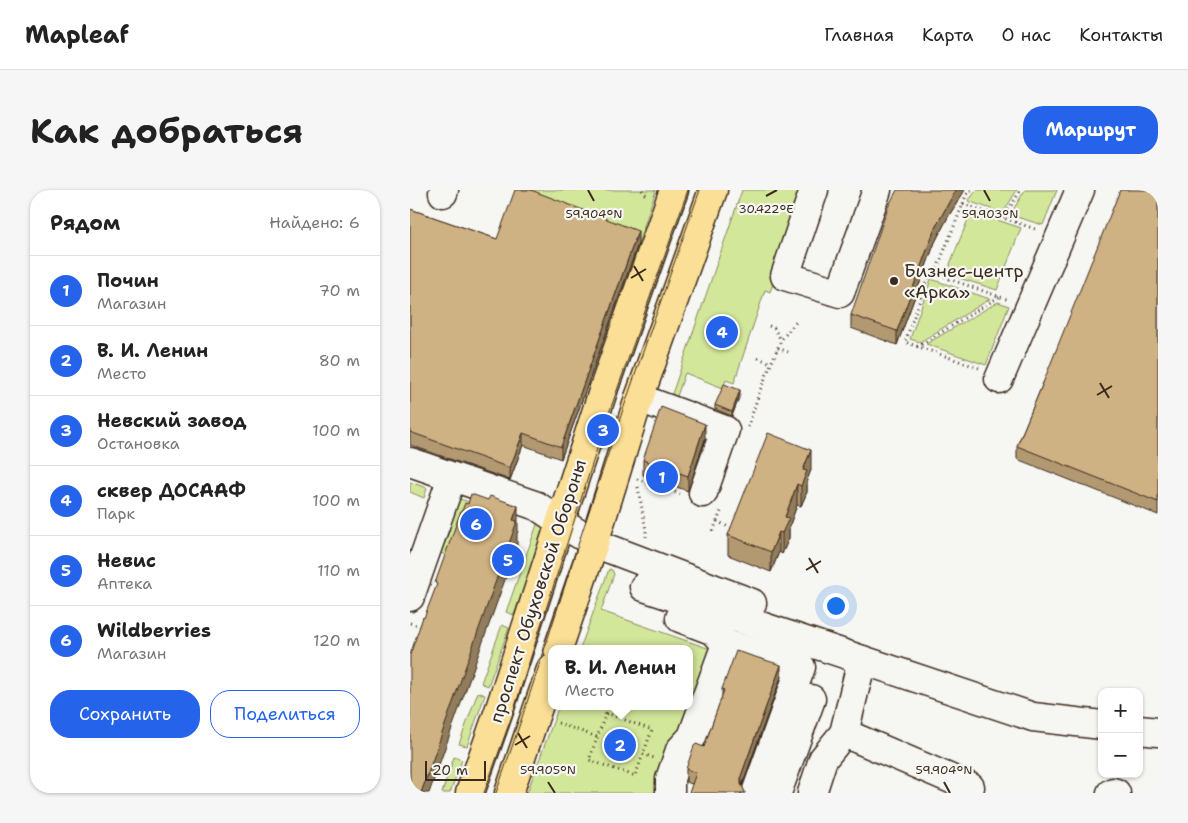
<!DOCTYPE html>
<html lang="ru">
<meta charset="utf-8">
<style>
:root{--surface:#fff;--page:#f6f6f6;--text:#222;--muted:#767676;--line:#e0e0e0;--accent:#2563eb}
body{margin:0;font-family:"Shantell Sans",sans-serif;background:var(--page);color:var(--text)}
.controls{position:absolute;right:15px;bottom:15px;display:grid;overflow:hidden;border-radius:10px;box-shadow:0 1px 4px #0004}
.controls button{width:45px;height:45px;display:grid;place-items:center;padding:0;border:0;border-bottom:1px solid var(--line);background:var(--surface);color:var(--text);font:25px sans-serif}
.scale{position:absolute;left:15px;bottom:12px;width:61px;box-sizing:border-box;padding-left:5px;border:2px solid #3b2a1e;border-top:0;font-size:14px;line-height:18px;white-space:nowrap;color:#3b2a1e;-webkit-text-stroke:4px #f6f6f2;paint-order:stroke}
.you{position:absolute;left:425px;top:415px;width:18px;height:18px;margin:-12px;border:4px solid #fff;border-radius:50%;background:#1a73e8;box-shadow:0 0 0 8px #1a73e833}
.badge{display:grid;place-items:center;width:32px;height:32px;border-radius:50%;background:var(--accent);color:#fff;font-size:16px;font-weight:700}
.pin{position:absolute;translate:-50% -50%;border:2px solid #fff;box-shadow:0 1px 5px #0006}
.popup{position:absolute;left:138px;top:455px;width:145px;height:65px;box-sizing:border-box;display:grid;place-content:center;border-radius:10px;background:var(--surface);filter:drop-shadow(0 1px 4px #0005);font-size:16px;white-space:nowrap;color:var(--muted)}
.popup b{font-size:19px;color:var(--text)}
.popup::after{content:'';position:absolute;left:50%;top:100%;margin-left:-10px;border:10px solid transparent;border-top-color:var(--surface)}
.list{margin:0;padding:0;list-style:none}
h2{display:flex;justify-content:space-between;align-items:center;height:65px;margin:0;padding:0 20px;font-size:21px}
h2 small{font-size:16px;font-weight:400;color:var(--muted)}
.list li{display:grid;grid-template-columns:32px 1fr auto;gap:15px;align-items:center;box-sizing:border-box;height:70px;padding:0 20px;border-top:1px solid var(--line)}
.list b{display:block;font-size:19px;white-space:nowrap}
.list p{margin:0;font-size:16px;white-space:nowrap;color:var(--muted)}
.list em{font-size:16px;font-style:normal;color:var(--muted)}
.actions{display:flex;gap:10px;padding:15px 20px}
.actions a{flex:1;padding:11px 0;border:1px solid var(--accent);border-radius:20px;text-align:center;font-size:18px;color:var(--accent)}
.actions .main{background:var(--accent);color:#fff}
.map{position:relative;flex:none;width:748px;height:603px;overflow:hidden;border-radius:20px}
header{display:flex;align-items:center;gap:30px;box-sizing:border-box;height:70px;padding:0 25px;background:var(--surface);border-bottom:1px solid var(--line)}
header strong{font-size:24px}
nav{display:flex;gap:28px;margin-inline-start:auto;font-size:18px}
.intro{display:flex;align-items:center;justify-content:space-between;box-sizing:border-box;height:120px;padding:0 30px}
h1{margin:0;font-size:35px}
.button{padding:12px 22px;border-radius:20px;background:var(--accent);color:#fff;font-size:18px;font-weight:700}
main{display:flex;gap:30px;padding:0 30px}
aside{flex:1;background:var(--surface);border-radius:20px;box-shadow:0 1px 4px #0004}
.map>svg:first-child{display:block}
.green{fill:#d3e79b;stroke:#87885c}
.lines{fill:none;stroke-linecap:round;stroke-linejoin:round}
.minor-casing{stroke:#3b2a1e;stroke-width:31}
.major-casing{stroke:#3b2a1e;stroke-width:31}
.path{stroke:#3b2a1e;stroke-width:3;stroke-dasharray:1 4;stroke-linecap:butt}
.minor{stroke:#f6f6f2;stroke-width:28}
.major{stroke:#fbdf96;stroke-width:28}
.tram{stroke:#3b2a1e;stroke-width:1}
.wall{fill:#b29972;stroke:#3b2a1e}
.shaded-wall{fill:#917d5c;stroke:#3b2a1e}
.building{fill:#cfb284;stroke:#3b2a1e}
.ticks{fill:none;stroke:#3b2a1e;stroke-width:2}
.poi-dot{fill:#3b2a1e;stroke:#f6f6f2;stroke-width:2}
.labels{text-anchor:middle;dominant-baseline:central;stroke-width:4.5;stroke-linejoin:round;paint-order:stroke}
.poi-label{font-size:18px;fill:#3b2a1e;stroke:#f6f6f2;text-anchor:start}
.street-label{font-size:18px;fill:#3b2a1e;stroke:#f6f6f2}
.ticks-label{font-size:12px;text-anchor:middle;fill:#3b2a1e;stroke:#f6f6f2;stroke-width:4.5;stroke-linejoin:round;paint-order:stroke}
</style>
<header>
<strong>Mapleaf</strong>
<nav><a>Главная</a><a>Карта</a><a>О нас</a><a>Контакты</a></nav>
</header>
<div class="intro"><h1>Как добраться</h1><a class="button">Маршрут</a></div>
<main>
<aside>
<h2>Рядом<small>Найдено: 6</small></h2>
<ul class="list">
<li><span class="badge">1</span><div><b>Почин</b><p>Магазин</p></div><em>70 m</em></li>
<li><span class="badge">2</span><div><b>В. И. Ленин</b><p>Место</p></div><em>80 m</em></li>
<li><span class="badge">3</span><div><b>Невский завод</b><p>Остановка</p></div><em>100 m</em></li>
<li><span class="badge">4</span><div><b>сквер ДОСААФ</b><p>Парк</p></div><em>100 m</em></li>
<li><span class="badge">5</span><div><b>Невис</b><p>Аптека</p></div><em>110 m</em></li>
<li><span class="badge">6</span><div><b>Wildberries</b><p>Магазин</p></div><em>120 m</em></li>
</ul>
<div class="actions"><a class="main">Сохранить</a><a>Поделиться</a></div>
</aside>
<div class="map">
<svg width="748" height="603" viewBox="0 0 748 603">
<rect width="100%" height="100%" fill="#f6f6f2"/>
<filter id="ink" filterUnits="userSpaceOnUse"><feTurbulence type="fractalNoise" baseFrequency=".02" numOctaves="2"/><feDisplacementMap in="SourceGraphic" scale="10" xChannelSelector="R" yChannelSelector="G"/><feConvolveMatrix kernelMatrix="1 2 1 2 8 2 1 2 1" color-interpolation-filters="sRGB"/></filter>
<g filter="url(#ink)">
<g class="green">
<polygon points="111,0 246,0 228,54"/>
<polygon points="332,0 397,0 360,102 355,100 324,193 316,190 313,198 275,183 266,209 261,207"/>
<polygon points="567,0 607,0 593,23 558,11"/>
<polygon points="615,0 647,0 633,35 600,25"/>
<path d="M569 24 611 38 587 100 549 88C543 84 541 81 540 74L557 32C560 27 563 25 569 24Z"/>
<polygon points="521,89 580,109 510,152 500,149"/>
<polygon points="588,112 599,116 576,175 516,154"/>
<polygon points="0,292 17,298 14,308 0,302"/>
<polygon points="47,308 68,315 36,365 27,362 26,350 35,353 40,339 31,336"/>
<polygon points="129,329 135,337 104,425 96,422"/>
<polygon points="199,379 202,380 204,384 191,421 303,460 253,603 117,603 149,516 279,516 279,459 170,459"/>
<polygon points="92,435 99,438 78,496 71,493"/>
<polygon points="68,502 75,505 57,556 49,554"/>
<polygon points="44,567 52,570 40,603 32,603"/>
</g>
<g class="lines">
<g class="minor-casing">
<g id="minor">
<polyline points="404,0 375,86 430,103 467,0"/>
<polyline points="33,3 34,0"/>
<polyline points="589,189 670,0"/>
<polyline points="229,208 315,240 293,303"/>
<polyline points="0,272 127,316 161,339 184,353 342,413"/>
<polyline points="234,397 623,527 692,535"/>
<polyline points="0,407 42,287"/>
<polyline points="270,428 304,441 316,454 391,477 346,603"/>
<polyline points="729,540 748,542"/>
<polyline points="434,543 560,597 558,603"/>
<polyline points="260,603 260,589 270,560 282,547 316,454"/>
<polyline points="367,603 401,509"/>
<polyline points="402,603 413,569 434,543 452,470"/>
<polyline points="701,603 703,602 706,603"/>
</g>
</g>
<g class="major-casing">
<g id="major">
<polyline points="148,459 184,353 229,208 303,0"/>
<polyline points="60,603 90,518 195,195 264,0"/>
<polyline points="99,603 141,479"/>
</g>
</g>
<g class="path">
<polyline points="232,0 238,7"/>
<polyline points="561,0 556,5 553,14 526,81 518,87 495,152 569,178"/>
<polyline points="553,14 628,40"/>
<polyline points="593,28 611,0"/>
<polyline points="526,81 539,89 599,110"/>
<polyline points="359,136 364,138 371,150"/>
<polyline points="507,157 589,107"/>
<polyline points="368,158 378,162"/>
<polyline points="348,168 361,173"/>
<polyline points="338,237 349,203 371,150 386,132"/>
<polyline points="227,289 270,304"/>
<polyline points="228,297 236,340 236,347"/>
<polyline points="307,331 322,339"/>
<polyline points="303,341 312,319"/>
<polyline points="0,433 12,437"/>
<polygon points="196,523 242,540 225,586 179,570"/>
<polyline points="148,533 187,547"/>
<polyline points="233,564 244,568"/>
</g>
<use href="#minor" class="minor"/>
<use href="#major" class="major"/>
<g class="tram">
<polyline points="74,603 103,523 193,240 278,0"/>
<path d="M86 603C122 502 153 399 187 297 220 197 255 99 290 0"/>
</g>
</g>
<g class="wall">
<polygon points="748,0 748,325 607,269 607,256 633,193"/>
<polygon points="553,3 538,27 525,52 487,155 441,138 441,125"/>
<polygon points="0,19 87,49 228,54 151,269 113,255 100,290 0,255"/>
<polygon points="330,205 322,226 305,219 305,215"/>
<polygon points="295,249 278,301 233,285 233,270"/>
<polygon points="401,280 397,290 397,302 391,316 387,315 379,337 379,348 372,364 369,362 361,382 318,365 318,345"/>
<polygon points="371,487 332,596 335,603 282,594 276,592 276,579 294,557 312,508 312,499"/>
</g>
<g class="shaded-wall">
<polygon points="546,0 555,0 538,27 525,52 487,155 487,141 525,38 538,14"/>
<polygon points="228,41 228,54 151,269 151,257"/>
<polygon points="330,200 330,205 322,226 322,222"/>
<polygon points="295,234 295,249 278,301 278,286"/>
<polygon points="113,243 113,255 100,290 100,278"/>
<polygon points="401,260 401,280 397,290 397,302 391,316 391,296 393,280"/>
<polygon points="387,294 387,315 379,337 379,348 372,364 372,343 375,327"/>
<polygon points="108,316 108,341 107,344 107,356 19,603 11,603"/>
<polygon points="369,342 369,362 361,382 361,362"/>
<polygon points="371,475 371,487 331,598 331,603 331,586"/>
</g>
<g class="building">
<polygon points="105,0 121,0 228,41 151,257 113,243 100,278 0,242 0,19 87,49"/>
<polygon points="487,0 546,0 538,14 525,38 487,141 441,125 478,17"/>
<polygon points="710,0 748,0 748,312 607,256 633,193"/>
<polygon points="314,194 330,200 322,222 305,215"/>
<polygon points="251,217 295,234 278,286 233,270"/>
<polygon points="358,243 401,260 393,280 397,281 391,296 387,294 375,327 379,328 372,343 369,342 361,362 318,345"/>
<polygon points="61,304 78,310 80,306 108,316 103,330 107,331 11,603 0,603 0,465 13,427 14,428 27,394 25,393 51,321 52,321 55,313 58,314"/>
<polygon points="326,461 371,475 331,586 331,594 335,602 335,603 279,603 286,583 276,579 284,556 286,554 294,557 314,500 312,499"/>
</g>
</g>
<path class="ticks" d="M178 0 184 11M574 0 580 11M356 6 367 0M224 76 233 91M221 88 236 79M690 193 699 208M687 205 702 196M399 368 408 383M396 380 411 371M108 543 117 558M105 555 120 546M138 592 145 603M534 592 540 603"/>
<circle class="poi-dot" cx="484" cy="91" r="5"/>
<g class="labels">
<g class="poi-label">
<text x="494" y="81">Бизнес-центр<tspan x="494" dy="21">«Арка»</tspan></text>
</g>
<g class="street-label">
<text transform="translate(128 401) rotate(-72)">проспект Обуховской Обороны</text>
</g>
</g>
<g class="ticks-label">
<text x="356" y="23">30.422°E</text>
<text x="184" y="28">59.904°N</text>
<text x="580" y="28">59.903°N</text>
<text x="138" y="584">59.905°N</text>
<text x="534" y="584">59.904°N</text>
</g>
</svg>
<div class="controls">
<button>+</button>
<button>−</button>
</div>
<div class="scale">20 m</div>
<div class="you"></div>
<div class="pin badge" style="left:252px;top:287px">1</div>
<div class="pin badge" style="left:210px;top:555px">2</div>
<div class="popup"><b>В. И. Ленин</b>Место</div>
<div class="pin badge" style="left:193px;top:240px">3</div>
<div class="pin badge" style="left:312px;top:142px">4</div>
<div class="pin badge" style="left:98px;top:370px">5</div>
<div class="pin badge" style="left:66px;top:334px">6</div>
</div>
</main>
